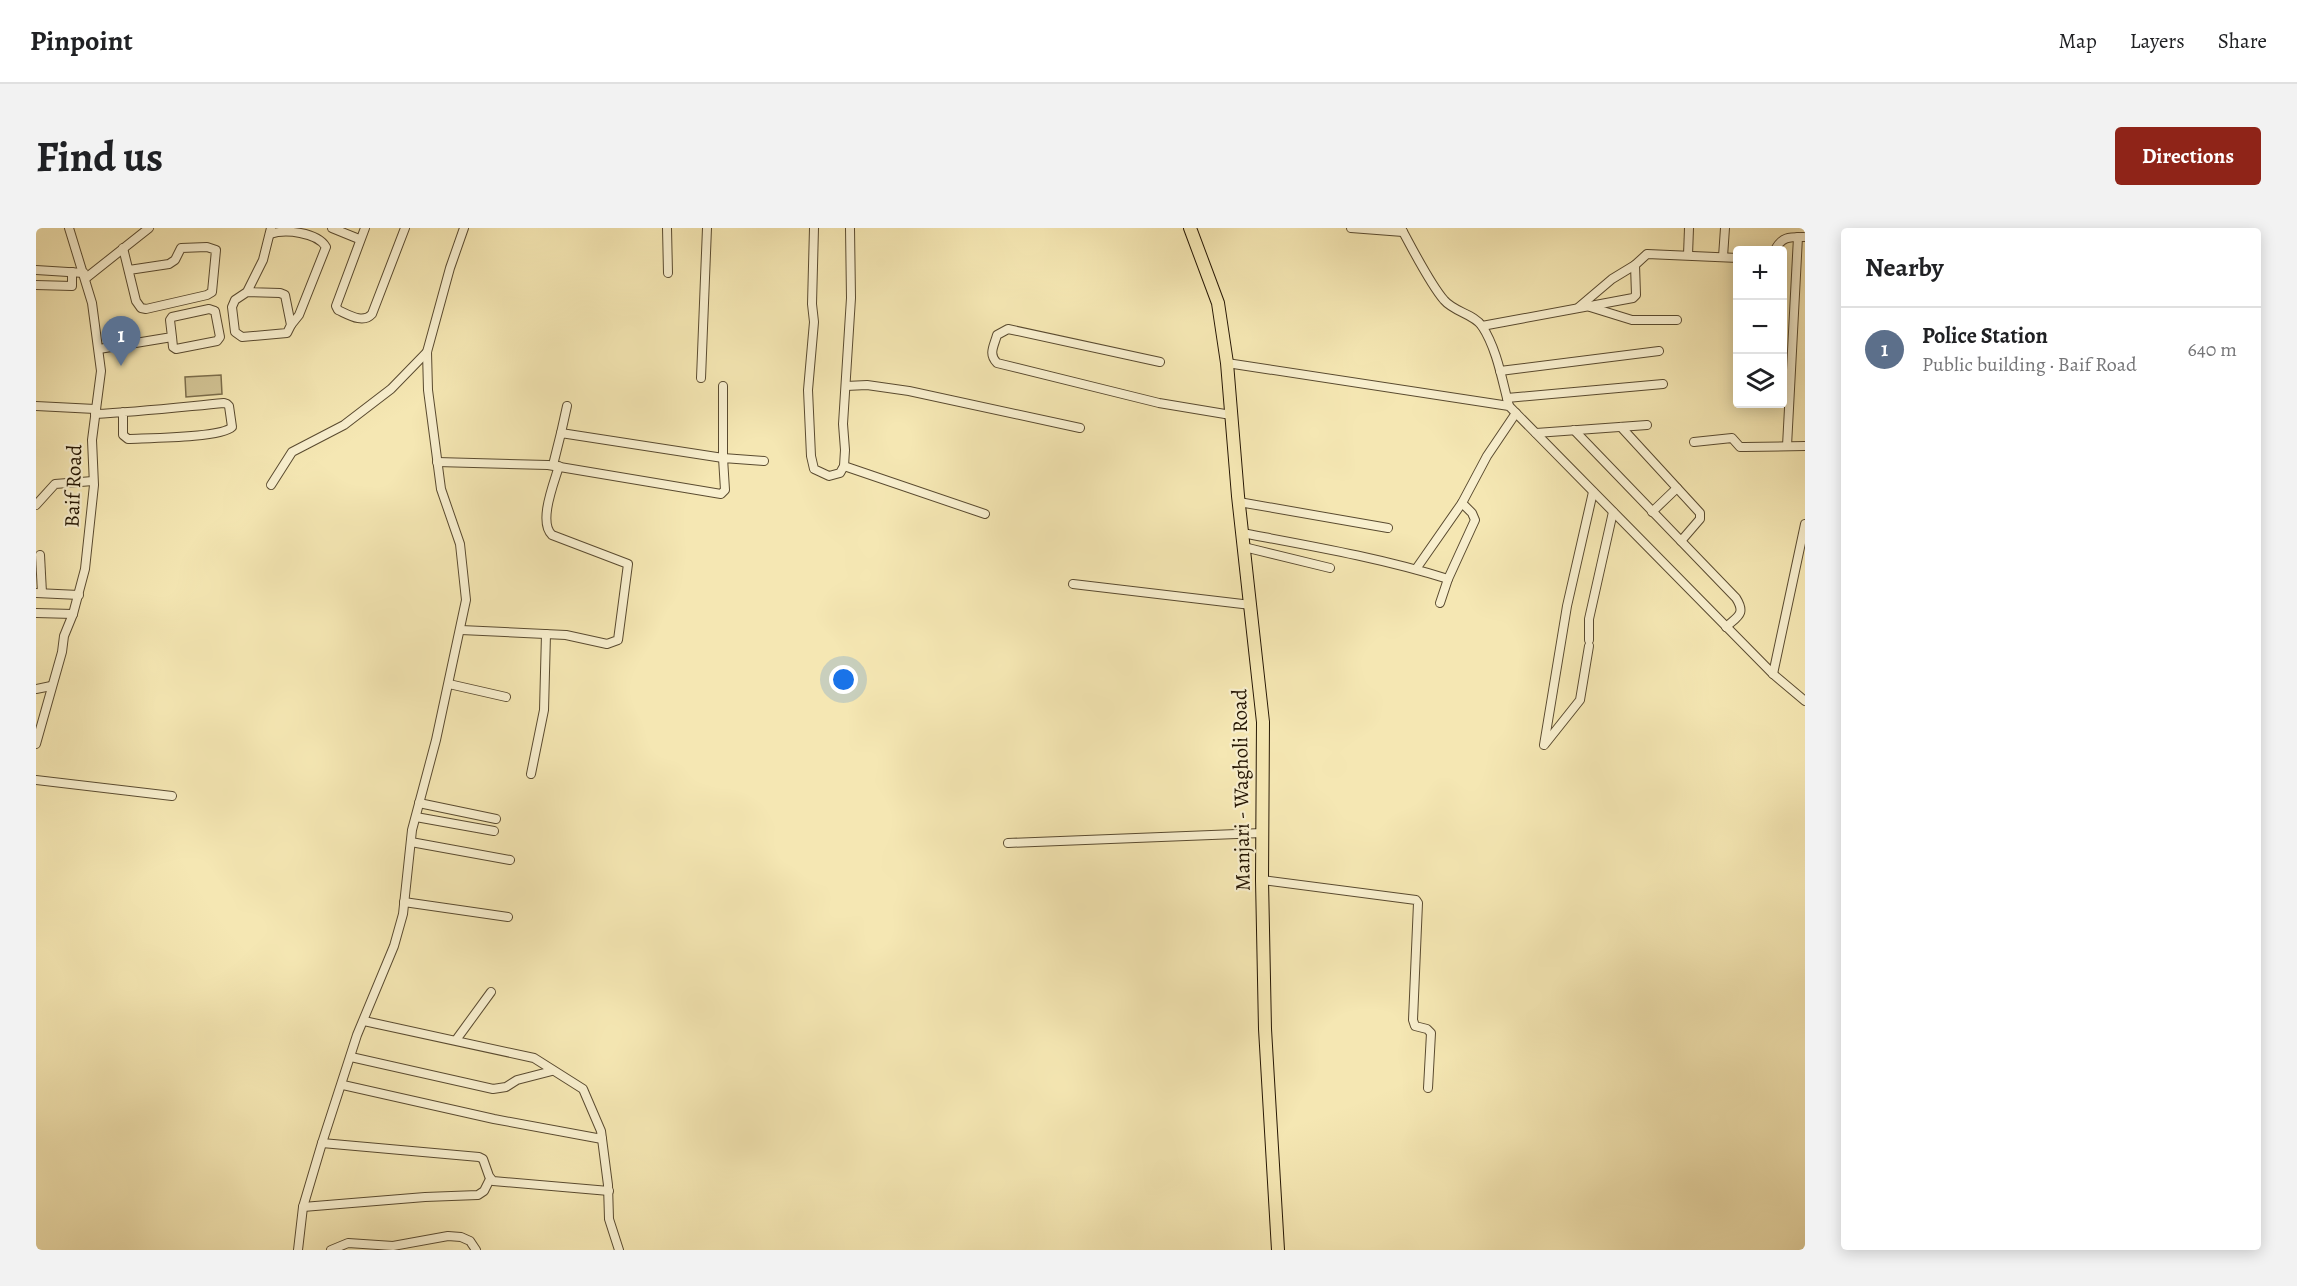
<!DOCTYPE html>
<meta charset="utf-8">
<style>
:root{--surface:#fff;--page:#f2f2f2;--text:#202124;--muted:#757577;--line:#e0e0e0;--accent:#8f2418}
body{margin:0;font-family:Alegreya,serif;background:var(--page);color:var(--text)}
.controls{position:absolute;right:18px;top:18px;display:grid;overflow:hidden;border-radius:6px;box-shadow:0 3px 15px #0003}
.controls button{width:54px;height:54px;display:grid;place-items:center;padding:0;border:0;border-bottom:2px solid var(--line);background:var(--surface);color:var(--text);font:30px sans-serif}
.you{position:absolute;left:808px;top:452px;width:21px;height:21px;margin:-15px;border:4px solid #fff;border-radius:50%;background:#1a73e8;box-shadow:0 0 0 9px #1a73e833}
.badge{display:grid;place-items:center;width:39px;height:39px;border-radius:50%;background:var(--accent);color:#fff;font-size:20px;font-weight:700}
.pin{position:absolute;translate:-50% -50px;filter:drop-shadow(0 2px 3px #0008)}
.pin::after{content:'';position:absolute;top:32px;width:21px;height:18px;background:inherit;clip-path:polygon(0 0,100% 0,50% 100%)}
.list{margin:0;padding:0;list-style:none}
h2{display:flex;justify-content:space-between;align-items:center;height:78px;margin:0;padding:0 24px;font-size:26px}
h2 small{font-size:20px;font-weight:400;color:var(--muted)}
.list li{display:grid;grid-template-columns:39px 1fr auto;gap:18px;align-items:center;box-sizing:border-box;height:84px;padding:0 24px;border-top:2px solid var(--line)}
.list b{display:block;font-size:22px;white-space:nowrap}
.list p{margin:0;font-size:20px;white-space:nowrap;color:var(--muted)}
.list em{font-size:20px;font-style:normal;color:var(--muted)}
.icon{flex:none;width:33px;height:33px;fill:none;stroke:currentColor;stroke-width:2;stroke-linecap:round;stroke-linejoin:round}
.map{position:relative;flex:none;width:1769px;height:1022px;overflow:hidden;border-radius:6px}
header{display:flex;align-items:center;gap:36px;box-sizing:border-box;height:84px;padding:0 30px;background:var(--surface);border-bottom:2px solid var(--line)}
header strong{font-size:28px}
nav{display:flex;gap:33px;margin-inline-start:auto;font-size:21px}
.intro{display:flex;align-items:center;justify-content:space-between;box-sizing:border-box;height:144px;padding:0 36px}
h1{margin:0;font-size:42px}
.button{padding:15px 27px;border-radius:6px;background:var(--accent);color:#fff;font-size:21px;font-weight:700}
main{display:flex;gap:36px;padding:0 36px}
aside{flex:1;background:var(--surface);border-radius:6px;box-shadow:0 3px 15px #0003}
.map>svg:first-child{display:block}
.green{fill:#d2c495;stroke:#7c6e4c;stroke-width:1.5}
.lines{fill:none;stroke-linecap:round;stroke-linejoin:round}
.minor-casing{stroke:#5a4b30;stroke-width:10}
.primary-casing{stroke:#261704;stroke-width:14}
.minor{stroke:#f8efce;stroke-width:8}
.primary{stroke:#f5e7b3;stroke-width:12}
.labels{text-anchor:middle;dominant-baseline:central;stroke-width:4.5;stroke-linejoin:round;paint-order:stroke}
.street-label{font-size:21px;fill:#261704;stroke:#f8efce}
</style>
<header>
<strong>Pinpoint</strong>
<nav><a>Map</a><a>Layers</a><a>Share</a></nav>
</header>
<div class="intro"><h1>Find us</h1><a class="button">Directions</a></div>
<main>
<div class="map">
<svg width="1769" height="1022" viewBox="0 0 1769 1022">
<rect width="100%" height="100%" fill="#f5e7b3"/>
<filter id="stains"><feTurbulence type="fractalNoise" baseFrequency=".00333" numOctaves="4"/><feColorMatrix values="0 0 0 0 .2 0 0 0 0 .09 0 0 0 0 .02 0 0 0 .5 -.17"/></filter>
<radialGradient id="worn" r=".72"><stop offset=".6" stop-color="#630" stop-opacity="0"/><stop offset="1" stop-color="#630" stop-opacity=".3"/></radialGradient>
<polygon class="green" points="185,147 186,166 150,169 149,149"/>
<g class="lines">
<g class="minor-casing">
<g id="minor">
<polyline points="296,0 323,11"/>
<path d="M329 0 300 78 302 82C313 87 327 96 336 86L369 0"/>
<polyline points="631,0 632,45"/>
<polyline points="778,0 776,76 778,94 772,162 775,228 778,241 793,248 804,245 808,238 809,222 807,196 815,70 814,0"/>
<polyline points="1315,0 1367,4"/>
<path d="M1365 0C1376 20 1394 56 1408 72 1418 84 1438 86 1446 98 1461 121 1466 152 1473 178"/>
<path d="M234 6C249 1 281 4 290 19L263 87 255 97"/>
<polyline points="87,20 100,73 105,80 110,81 171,67 176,64 180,22 171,19 145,20 139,32 133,36 93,42"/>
<path d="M1739 22C1746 8 1754 9 1769 9"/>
<polyline points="1652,27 1653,0"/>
<polyline points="1687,29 1689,0"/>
<polyline points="0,42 48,45"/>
<polyline points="50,50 113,0"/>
<polyline points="0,57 36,58 36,44"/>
<polyline points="211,64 244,65 249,67 255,97 251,105 206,109 199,104 196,79 199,72 211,64 227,32 235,0"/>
<polyline points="1543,79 1576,51 1599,37"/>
<polyline points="1554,79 1596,92 1641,92"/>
<polyline points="1446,98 1597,70 1600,67 1599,37 1611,26 1702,30"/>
<polyline points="63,121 136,109 137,119 140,121 181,113 184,109 179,83 173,81 136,89 134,92 136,109"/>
<path d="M1124 134 972 101 961 107C958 118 952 126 961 135L1123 175 1195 187"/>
<polyline points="1191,135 1473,178 1737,446 1769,473"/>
<polyline points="1464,143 1623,123"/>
<polyline points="665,150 671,0"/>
<polyline points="810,158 831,157 873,163 1044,200"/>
<polyline points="1471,170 1627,156"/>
<polyline points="0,178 59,181"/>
<path d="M59 186C102 184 145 179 188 175L191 176 193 178 196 199C185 210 111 210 92 211L87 207V184"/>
<polyline points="1585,199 1664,285 1664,291 1645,313"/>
<path d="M1538 202 1700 370C1710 386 1702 388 1690 399"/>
<polyline points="525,205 531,178"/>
<polyline points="1500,205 1611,197"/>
<polyline points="1658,214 1696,210 1704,219 1709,219 1769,218"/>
<polyline points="1751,218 1762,9"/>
<polyline points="401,234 512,237 685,266 689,262 687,230 728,233"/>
<polyline points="517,237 525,205 687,230 687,158"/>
<polyline points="808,238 949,286"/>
<polyline points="235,257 256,224 308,197 355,161 391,124"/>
<polyline points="1203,274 1352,300"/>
<polyline points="0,277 19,256 57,253"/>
<polyline points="1616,284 1641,260"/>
<path d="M1206 305C1275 318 1345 330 1412 351"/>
<polyline points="1208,319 1294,340"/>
<polyline points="4,327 6,365"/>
<polyline points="1380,341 1426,275 1451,228 1480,185"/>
<polyline points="1037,356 1215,377"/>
<polyline points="0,365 43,367"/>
<polyline points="1404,375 1412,351 1439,292 1436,285 1426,275"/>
<polyline points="0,385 37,386"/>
<path d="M425 402 530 407 571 416 582 412 592 336 516 307C502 294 518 255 523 238"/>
<polyline points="1553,412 1553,391 1577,284"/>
<polyline points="1737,446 1769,296"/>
<polyline points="413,456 470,469"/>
<polyline points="0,461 15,458"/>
<polyline points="0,516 26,424 28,408 37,386 49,341 58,257 56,212 65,143 56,75 33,0"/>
<polyline points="1509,516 1544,472 1553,418"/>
<polyline points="1508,517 1531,378 1557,264"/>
<polyline points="495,546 508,482 510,406"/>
<polyline points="0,552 136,568"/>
<polyline points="383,575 460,591"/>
<polyline points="380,589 458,603"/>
<polyline points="375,614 474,632"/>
<polyline points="972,615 1226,605"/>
<polyline points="1226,652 1380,672 1382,675 1377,792 1379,798 1391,801 1395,805 1392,860"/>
<polyline points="368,674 472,689"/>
<polyline points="328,793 498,830 547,861 565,903 572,957 573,991 583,1022"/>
<polyline points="420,812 455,764"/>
<polyline points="315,829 457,861 470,859 481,852 516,843"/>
<polyline points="307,857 458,891 566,911"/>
<polyline points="286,915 443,929 447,931 453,948 457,953 573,963"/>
<polyline points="267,979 389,969 442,967 448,963 454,951"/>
<polyline points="262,1022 267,979 286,915 321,807 358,718 367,686 376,602 400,512 430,372 424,316 405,261 392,162 391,124 414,40 428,0"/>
<polyline points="295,1022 312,1015 357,1018 412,1008 425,1009 434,1013 440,1022"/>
</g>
</g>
<g class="primary-casing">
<polyline id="primary" points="1154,0 1182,75 1191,135 1202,268 1227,494 1226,652 1229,801 1242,1022"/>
</g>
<use href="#minor" class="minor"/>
<use href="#primary" class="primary"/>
</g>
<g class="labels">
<g class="street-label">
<text transform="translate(37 258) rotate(-88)">Baif Road</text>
<text transform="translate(1205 562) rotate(-91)">Manjari - Wagholi Road</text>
</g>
</g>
<rect width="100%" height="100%" filter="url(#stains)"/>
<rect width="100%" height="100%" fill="url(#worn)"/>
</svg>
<div class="controls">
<button>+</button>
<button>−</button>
<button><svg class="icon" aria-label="layers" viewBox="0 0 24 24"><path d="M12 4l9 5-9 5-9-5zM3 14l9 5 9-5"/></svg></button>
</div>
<div class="you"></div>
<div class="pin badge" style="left:85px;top:138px;background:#5c6f8a">1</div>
</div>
<aside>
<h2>Nearby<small></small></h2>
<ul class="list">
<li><span class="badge" style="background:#5c6f8a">1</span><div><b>Police Station</b><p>Public building · Baif Road</p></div><em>640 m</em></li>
</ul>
</aside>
</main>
